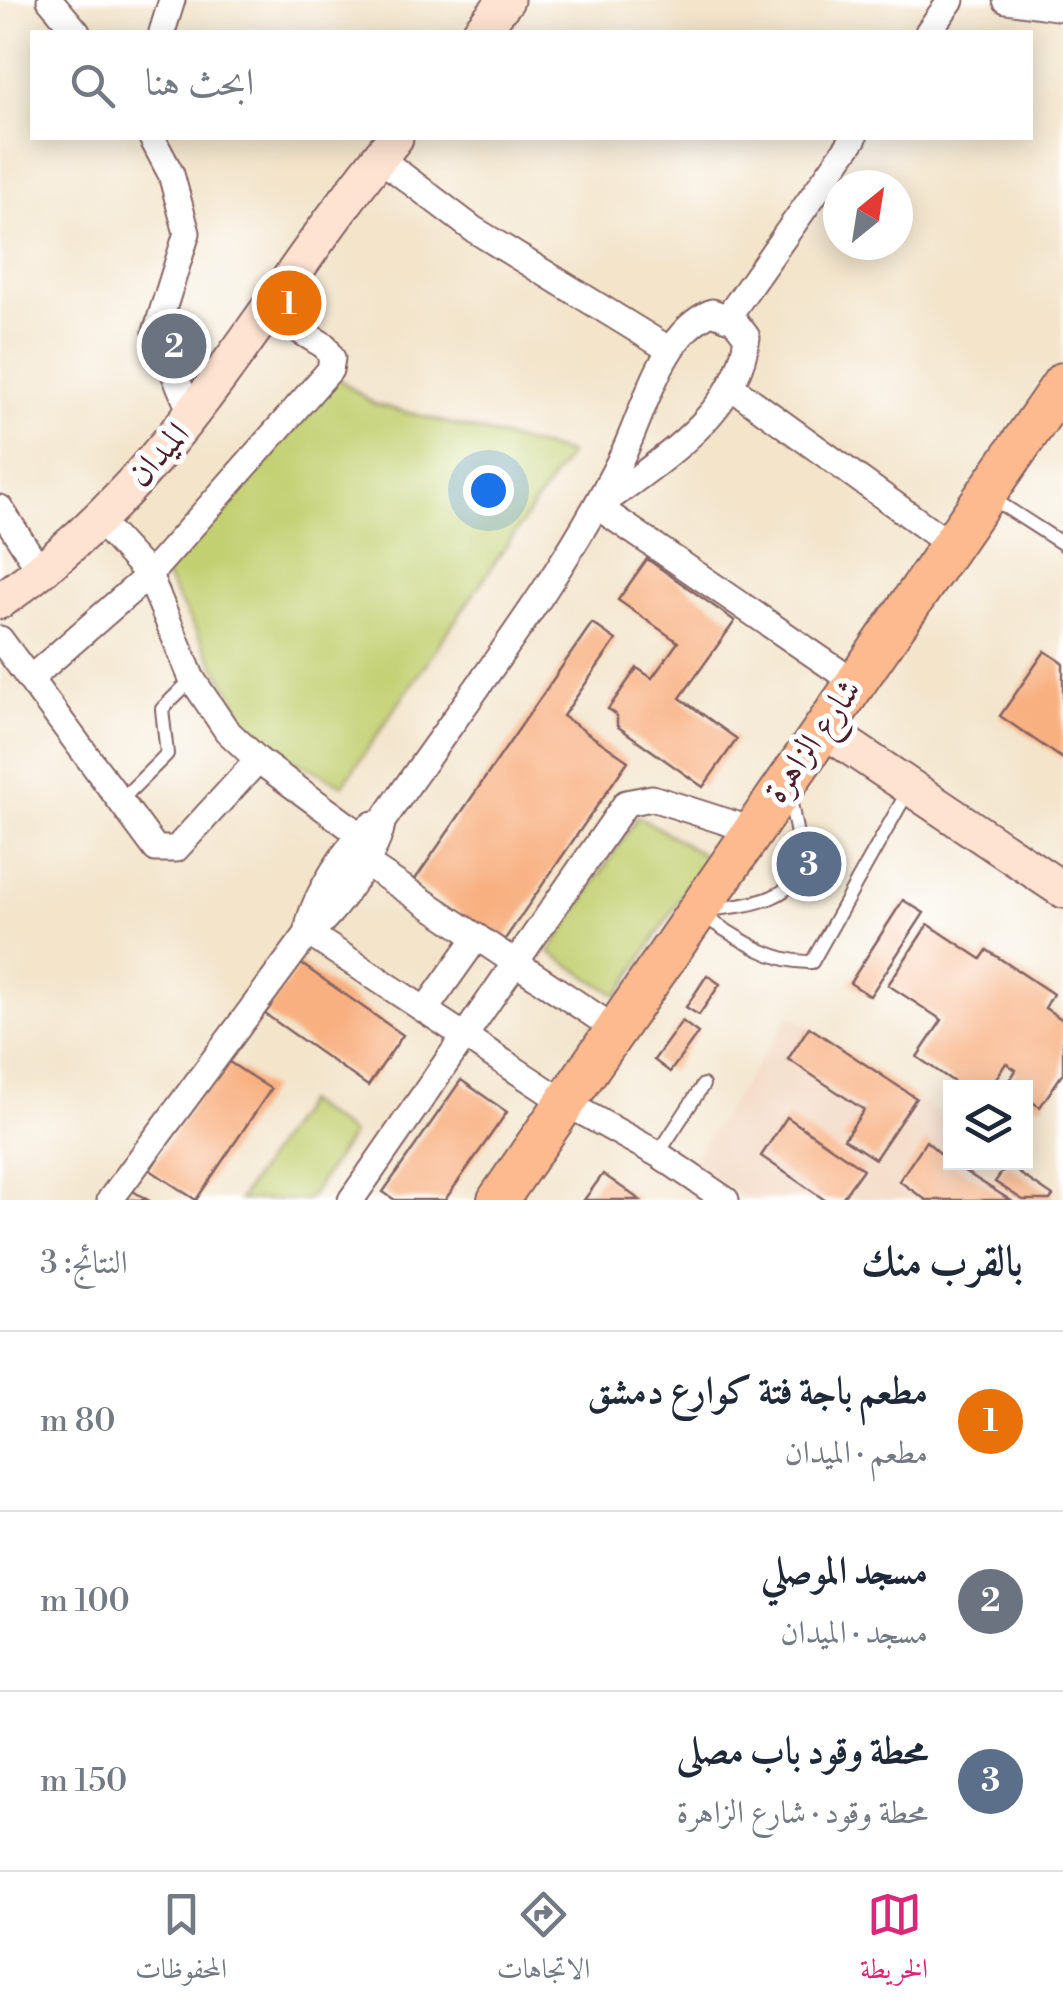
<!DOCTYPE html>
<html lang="ar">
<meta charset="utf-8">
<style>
:root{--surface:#fff;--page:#f2f2f3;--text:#1f2937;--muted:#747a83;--line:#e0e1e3;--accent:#db2777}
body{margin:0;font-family:"Libre Bodoni",Amiri,serif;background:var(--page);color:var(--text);direction:rtl}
.controls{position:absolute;right:30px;bottom:30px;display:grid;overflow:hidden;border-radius:0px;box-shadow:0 5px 25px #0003}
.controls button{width:90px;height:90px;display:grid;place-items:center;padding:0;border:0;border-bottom:2px solid var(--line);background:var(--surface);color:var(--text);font:50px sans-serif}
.compass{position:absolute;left:823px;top:170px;width:90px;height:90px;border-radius:50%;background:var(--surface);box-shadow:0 5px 25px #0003;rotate:30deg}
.you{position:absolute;left:488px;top:490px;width:35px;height:35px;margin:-25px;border:8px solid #fff;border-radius:50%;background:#1a73e8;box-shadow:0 0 0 15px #1a73e833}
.badge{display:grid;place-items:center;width:65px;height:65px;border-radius:50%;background:var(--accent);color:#fff;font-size:32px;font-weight:700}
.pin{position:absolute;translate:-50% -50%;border:5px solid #fff;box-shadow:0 2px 10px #0006}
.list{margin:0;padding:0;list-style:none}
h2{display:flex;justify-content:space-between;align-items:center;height:130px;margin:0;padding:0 40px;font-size:42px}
h2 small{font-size:32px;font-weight:400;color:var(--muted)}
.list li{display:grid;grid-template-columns:65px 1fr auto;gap:30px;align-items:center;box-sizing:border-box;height:180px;padding:0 40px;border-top:2px solid var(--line)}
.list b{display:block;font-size:38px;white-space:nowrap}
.list p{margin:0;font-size:32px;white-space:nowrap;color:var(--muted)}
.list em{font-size:32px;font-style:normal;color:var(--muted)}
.icon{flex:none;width:55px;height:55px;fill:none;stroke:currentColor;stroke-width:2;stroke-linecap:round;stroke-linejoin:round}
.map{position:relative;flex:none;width:1063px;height:1200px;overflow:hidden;direction:ltr}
.search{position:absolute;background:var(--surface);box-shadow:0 5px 25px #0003;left:30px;right:30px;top:30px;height:110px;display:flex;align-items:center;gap:25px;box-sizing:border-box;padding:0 35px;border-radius:0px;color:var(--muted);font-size:38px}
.sheet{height:670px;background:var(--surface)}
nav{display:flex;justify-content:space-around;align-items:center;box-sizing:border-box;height:140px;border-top:2px solid var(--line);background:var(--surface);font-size:28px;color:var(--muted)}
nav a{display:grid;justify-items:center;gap:5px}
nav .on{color:var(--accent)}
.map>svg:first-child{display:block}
.built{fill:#f2d5bd}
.green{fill:#c3d072;stroke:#86784e;stroke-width:2.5}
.building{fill:#f8b081}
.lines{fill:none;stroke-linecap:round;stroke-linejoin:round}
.lane-casing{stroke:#856463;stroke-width:16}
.street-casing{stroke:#856463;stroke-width:29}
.secondary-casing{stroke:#856463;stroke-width:39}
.primary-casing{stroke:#856463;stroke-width:44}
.lane{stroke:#fff;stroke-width:12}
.street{stroke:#fff;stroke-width:25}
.secondary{stroke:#fee3d2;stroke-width:35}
.primary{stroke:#fcba8e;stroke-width:40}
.labels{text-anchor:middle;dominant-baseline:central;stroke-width:10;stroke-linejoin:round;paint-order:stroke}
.street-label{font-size:35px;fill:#4a1f2b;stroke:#fff}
</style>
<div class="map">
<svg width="1063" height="1200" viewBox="0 0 1063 1200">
<rect width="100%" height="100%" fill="#fff"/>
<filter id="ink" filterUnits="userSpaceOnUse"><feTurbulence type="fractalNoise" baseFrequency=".01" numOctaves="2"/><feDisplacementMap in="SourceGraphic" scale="20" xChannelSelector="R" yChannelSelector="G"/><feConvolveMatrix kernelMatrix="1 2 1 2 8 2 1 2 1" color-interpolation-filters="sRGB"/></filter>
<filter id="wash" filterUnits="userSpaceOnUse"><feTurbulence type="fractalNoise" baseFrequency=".0048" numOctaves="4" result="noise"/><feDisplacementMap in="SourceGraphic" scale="40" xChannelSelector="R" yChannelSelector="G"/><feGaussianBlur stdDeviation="2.25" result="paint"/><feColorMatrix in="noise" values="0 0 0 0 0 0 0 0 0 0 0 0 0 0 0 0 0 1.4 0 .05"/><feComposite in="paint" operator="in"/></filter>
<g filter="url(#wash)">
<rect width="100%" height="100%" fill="#f3e4ca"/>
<polygon class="built" points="790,1015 950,1121 950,1162 1011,1163 1055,1192 1050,1200 748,1200 691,1162"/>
<g class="green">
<polygon points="332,374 374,404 569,454 343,785 258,742 163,572"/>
<polygon points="638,816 707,857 618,996 549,952"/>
<polygon points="305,1102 352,1134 308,1200 239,1200"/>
</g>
<g id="blocks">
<g class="building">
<polygon points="647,559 735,621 680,698 737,739 703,787 617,726 617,716 608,709 637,668 652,678 678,642 618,600"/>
<polygon points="592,623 616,640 563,716 628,761 503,942 414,881"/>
<polygon points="1045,651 1063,663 1063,759 1000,716"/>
<polygon points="903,900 924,913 870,996 850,983"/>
<polygon points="928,924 981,959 987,950 1053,994 1045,1008 1063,1020 1063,1073 1040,1107 1026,1098 1026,1088 1007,1085 1016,1070 1006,1063 990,1088 963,1088 917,1057 942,1020 888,985"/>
<polygon points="300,963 403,1035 368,1086 265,1014"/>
<polygon points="707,975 720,984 699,1015 686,1007"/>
<polygon points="682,1021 698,1033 670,1072 654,1060"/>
<polygon points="809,1027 916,1098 875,1159 844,1139 864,1110 788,1059"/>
<polygon points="223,1058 271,1089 196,1200 150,1170"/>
<polygon points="461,1080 507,1112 445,1200 395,1200 383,1192"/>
<polygon points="787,1117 863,1169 841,1200 825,1200 761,1156"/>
<polygon points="926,1141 950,1162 1010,1200 926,1200 899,1181"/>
<polygon points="1007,1165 1053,1196 1050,1200 1023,1200 995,1182"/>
<polygon points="603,1174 640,1200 584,1200"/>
<polygon points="131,1190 148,1200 125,1200"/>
</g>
</g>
</g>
<g filter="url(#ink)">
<use href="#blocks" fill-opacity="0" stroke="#856463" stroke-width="2.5"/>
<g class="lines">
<g class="lane-casing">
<g id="lane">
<polyline points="990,497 1063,544"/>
<polyline points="119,802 167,754 162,709 192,679"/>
<path d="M707 910C738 906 802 903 800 858 799 839 793 817 790 797"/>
<path d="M700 914C734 935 771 964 812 962L908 791"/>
<polyline points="658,1154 703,1085"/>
</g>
</g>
<g class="street-casing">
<g id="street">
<polyline points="50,0 77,32"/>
<polyline points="1006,0 1063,8"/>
<polyline points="162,32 172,0"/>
<polyline points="928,32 951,0"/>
<polyline points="152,138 171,174 187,233 156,332 193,417"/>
<polyline points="378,157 473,229 670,350"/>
<polyline points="727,318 854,138"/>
<polyline points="733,388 952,546"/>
<polyline points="0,508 41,572"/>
<polyline points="99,521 149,575 192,679 227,731 258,760 359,834"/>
<polyline points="0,639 156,849 176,849 258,760"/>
<polyline points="30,679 149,575 330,370 332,358 325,346 267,311"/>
<polyline points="364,862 615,1029"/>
<polyline points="308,933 564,1102 658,1154 726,1200"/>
<path d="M308 933C307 907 351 837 373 824"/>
<polyline points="425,1010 477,937"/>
<path d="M110 1200 308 933C331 920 381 848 382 822 462 705 565 577 625 450 646 405 663 332 712 312L734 320 747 337C737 416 657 462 598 507L854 682"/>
<polyline points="351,1200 626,803 652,798 752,830"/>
</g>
</g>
<g class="secondary-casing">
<g id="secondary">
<polyline points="480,32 506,0"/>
<path d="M0 601C178 477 262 300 395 138"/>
<polyline points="822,728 1063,890"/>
</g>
</g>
<g class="primary-casing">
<polyline id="primary" points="498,1200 1063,383"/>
</g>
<use href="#lane" class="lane"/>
<use href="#street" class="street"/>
<use href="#secondary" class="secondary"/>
<use href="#primary" class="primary"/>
</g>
</g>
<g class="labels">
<g class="street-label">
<text transform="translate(159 455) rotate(-48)">الميدان</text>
<text transform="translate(813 741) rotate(-55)">شارع الزاهرة</text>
</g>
</g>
</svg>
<div class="controls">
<button><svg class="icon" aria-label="layers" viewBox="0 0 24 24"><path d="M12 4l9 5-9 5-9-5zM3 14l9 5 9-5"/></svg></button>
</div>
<svg class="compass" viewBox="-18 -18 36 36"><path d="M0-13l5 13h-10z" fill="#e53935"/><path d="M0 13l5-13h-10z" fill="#747a83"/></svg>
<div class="you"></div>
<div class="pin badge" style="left:289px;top:303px;background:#e8710a">1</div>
<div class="pin badge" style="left:174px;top:346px;background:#6b7280">2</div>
<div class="pin badge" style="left:809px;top:864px;background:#5c6f8a">3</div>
<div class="search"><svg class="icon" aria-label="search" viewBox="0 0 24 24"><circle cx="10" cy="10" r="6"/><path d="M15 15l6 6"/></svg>ابحث هنا</div>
</div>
<section class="sheet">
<h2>بالقرب منك<small>النتائج: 3</small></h2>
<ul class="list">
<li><span class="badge" style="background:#e8710a">1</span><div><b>مطعم باجة فتة كوارع دمشق</b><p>مطعم · الميدان</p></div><em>80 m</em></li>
<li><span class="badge" style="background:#6b7280">2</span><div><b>مسجد الموصلي</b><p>مسجد · الميدان</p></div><em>100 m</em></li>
<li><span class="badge" style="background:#5c6f8a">3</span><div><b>محطة وقود باب مصلى</b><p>محطة وقود · شارع الزاهرة</p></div><em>150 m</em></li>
</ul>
</section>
<nav>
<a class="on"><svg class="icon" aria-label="map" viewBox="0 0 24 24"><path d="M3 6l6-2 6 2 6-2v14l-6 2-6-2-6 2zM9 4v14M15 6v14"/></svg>الخريطة</a>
<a><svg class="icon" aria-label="directions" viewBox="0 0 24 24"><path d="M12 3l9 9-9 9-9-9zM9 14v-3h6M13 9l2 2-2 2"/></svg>الاتجاهات</a>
<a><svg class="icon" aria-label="saved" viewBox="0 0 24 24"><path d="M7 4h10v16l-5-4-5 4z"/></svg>المحفوظات</a>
</nav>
